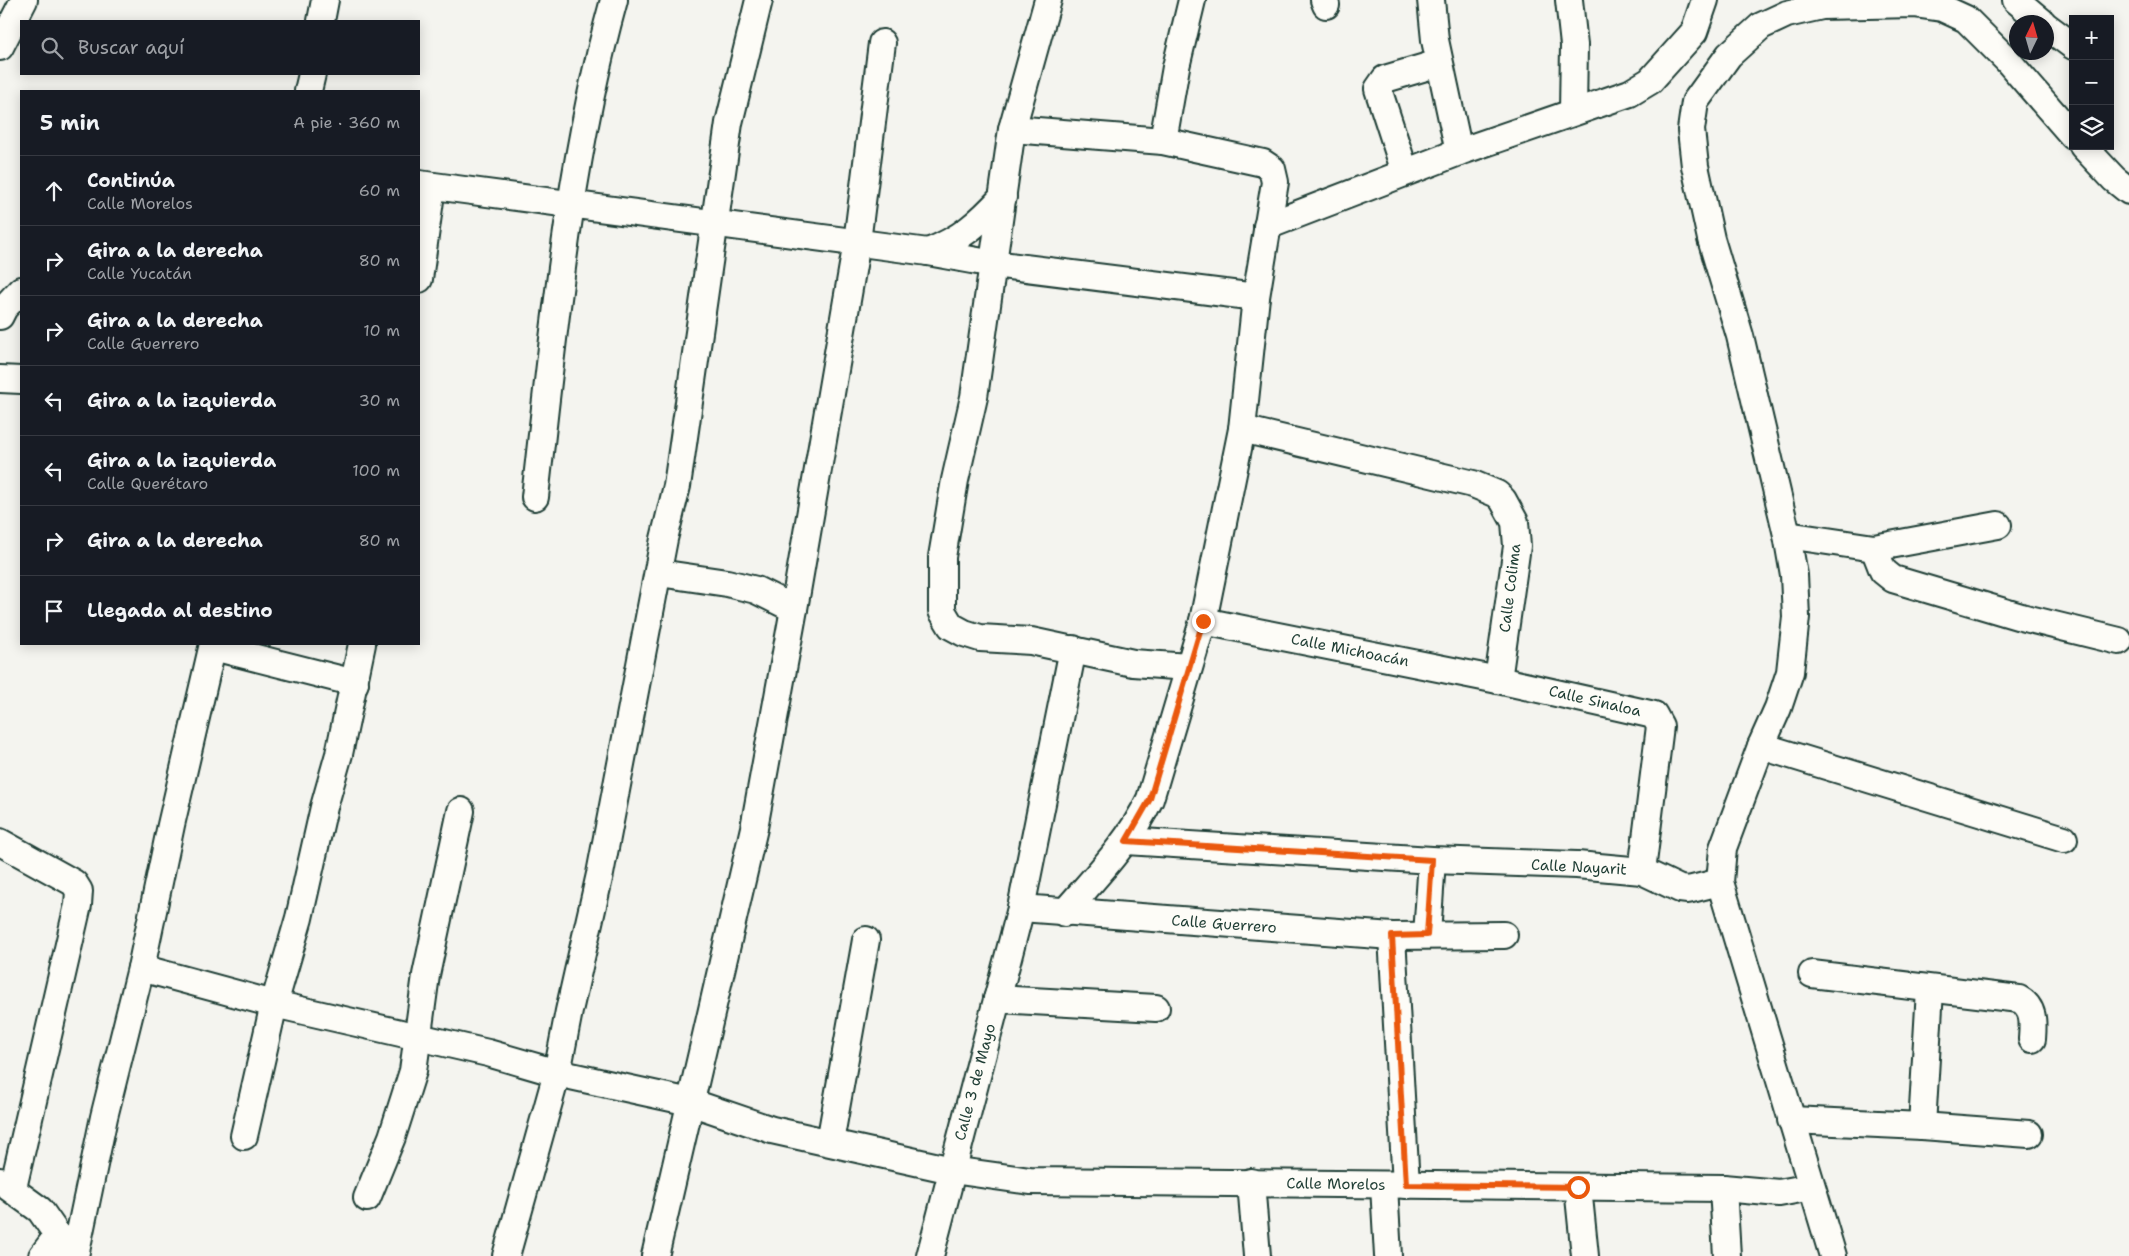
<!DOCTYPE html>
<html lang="es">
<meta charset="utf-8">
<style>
:root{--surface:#171b24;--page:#242831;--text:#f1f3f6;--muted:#9ea1a6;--line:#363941}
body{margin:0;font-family:"Shantell Sans",sans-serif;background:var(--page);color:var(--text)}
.controls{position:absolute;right:15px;top:15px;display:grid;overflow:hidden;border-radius:0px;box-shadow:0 2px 12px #0003}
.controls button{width:45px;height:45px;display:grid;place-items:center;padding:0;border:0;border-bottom:1px solid var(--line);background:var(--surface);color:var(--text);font:25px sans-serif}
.compass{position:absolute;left:2009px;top:15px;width:45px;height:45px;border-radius:50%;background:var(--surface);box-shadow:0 2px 12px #0003;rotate:5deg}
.stop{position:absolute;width:15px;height:15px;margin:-11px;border:4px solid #ea580c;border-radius:50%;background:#fff}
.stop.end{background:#ea580c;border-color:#fff;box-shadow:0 1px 5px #0008}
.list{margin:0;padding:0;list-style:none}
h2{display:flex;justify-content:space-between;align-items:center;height:65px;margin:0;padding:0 20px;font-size:21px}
h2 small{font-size:16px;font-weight:400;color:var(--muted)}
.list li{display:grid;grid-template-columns:32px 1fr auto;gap:15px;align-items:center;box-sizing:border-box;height:70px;padding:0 20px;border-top:1px solid var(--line)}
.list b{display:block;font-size:19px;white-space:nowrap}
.list p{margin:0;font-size:16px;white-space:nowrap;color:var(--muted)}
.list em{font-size:16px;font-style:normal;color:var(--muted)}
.icon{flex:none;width:28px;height:28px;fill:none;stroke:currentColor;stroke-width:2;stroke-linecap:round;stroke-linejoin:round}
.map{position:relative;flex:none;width:2129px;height:1256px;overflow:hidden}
.search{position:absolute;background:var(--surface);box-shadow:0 2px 12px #0003;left:20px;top:20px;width:400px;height:55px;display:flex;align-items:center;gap:12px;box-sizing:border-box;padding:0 18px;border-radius:0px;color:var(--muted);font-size:19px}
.panel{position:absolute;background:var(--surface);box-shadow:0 2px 12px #0003;left:20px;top:90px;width:400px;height:555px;border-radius:0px}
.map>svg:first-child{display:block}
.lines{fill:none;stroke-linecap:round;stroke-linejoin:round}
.minor-casing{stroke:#1f3d34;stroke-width:30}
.minor{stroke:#fdfcf7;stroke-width:26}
.route{stroke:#ea580c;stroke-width:6}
.labels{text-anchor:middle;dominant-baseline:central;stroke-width:4;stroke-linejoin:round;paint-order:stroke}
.street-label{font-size:15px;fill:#1f3d34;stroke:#fdfcf7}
</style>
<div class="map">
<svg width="2129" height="1256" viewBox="0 0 2129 1256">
<rect width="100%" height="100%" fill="#f4f4ef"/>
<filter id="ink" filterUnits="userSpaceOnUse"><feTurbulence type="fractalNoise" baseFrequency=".02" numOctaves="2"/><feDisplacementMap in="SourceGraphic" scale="10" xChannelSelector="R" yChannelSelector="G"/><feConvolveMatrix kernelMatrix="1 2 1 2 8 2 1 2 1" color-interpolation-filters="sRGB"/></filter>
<g filter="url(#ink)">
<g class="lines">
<g class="minor-casing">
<g id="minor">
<polyline points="1048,0 1012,129 974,397 955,480 942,557 942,611 951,626 964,633 980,638 1031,641 1133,663 1188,667"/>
<polyline points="1324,0 1326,5"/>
<polyline points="1431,0 1435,40 1459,152"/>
<polyline points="1569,0 1574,45 1573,112"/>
<polyline points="2016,0 2042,22"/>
<polyline points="321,21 325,0"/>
<polyline points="2046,26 2073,46"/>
<polyline points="0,47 24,0"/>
<polyline points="308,91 312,74"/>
<path d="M1012 129 1163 141 1263 163 1272 169 1275 182 1256 297 1242 429 1203 621 1150 799C1129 843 1095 877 1064 913"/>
<polyline points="1163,141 1176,67 1192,0"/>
<polyline points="2083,146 2114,179 2129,191"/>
<polyline points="1405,172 1378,89 1385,79 1439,63"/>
<polyline points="419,184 928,252 994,264 1256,297"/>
<polyline points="1267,226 1459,152 1630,93 1650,81 1694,32 1705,0"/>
<path d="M928 252C961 239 979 223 1003 197"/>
<polyline points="419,279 432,186"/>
<polyline points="0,316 4,308 21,290"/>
<polyline points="0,379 21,380"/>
<polyline points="1242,429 1473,484 1497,494 1503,500 1515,522 1517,546 1498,680"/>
<path d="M535 497C554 331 569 162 614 0"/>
<polyline points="1787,535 1874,548 1998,525"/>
<polyline points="1874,548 1883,571 1893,579 2021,617 2119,641"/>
<polyline points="659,573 727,583 756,590 794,609"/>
<polyline points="1203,621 1498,680 1654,715 1660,726 1642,871"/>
<polyline points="213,647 355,683"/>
<polyline points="1761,746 2064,839"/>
<polyline points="1126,841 1432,860 1577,865 1642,871 1680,889 1688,890 1720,882"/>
<polyline points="0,842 74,883 79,891 78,905 13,1188"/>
<polyline points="1021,908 1392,936 1504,935"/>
<polyline points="1427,935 1432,860"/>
<polyline points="1392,936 1406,1185"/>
<polyline points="141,968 274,1004 488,1053 557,1073 690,1102 772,1130 952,1170 1030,1181 1723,1188 1779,1193 1811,1187"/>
<path d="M1812 974 2019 999C2035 1008 2033 1024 2032 1039"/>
<polyline points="997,999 1156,1008"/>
<polyline points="1791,1120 1922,1126 2029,1134"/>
<polyline points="1922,1126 1930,990"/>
<polyline points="244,1136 274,1004 299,918 324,807 339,754 362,644"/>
<polyline points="830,1142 866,940"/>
<polyline points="0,1181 40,1210 72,1256"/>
<polyline points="1251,1182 1257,1256"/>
<polyline points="1384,1186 1388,1256"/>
<polyline points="1578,1187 1585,1256"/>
<polyline points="1723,1188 1727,1256"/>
<polyline points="367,1198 392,1137 413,1071 426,975 461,811"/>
<polyline points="42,1256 58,1235"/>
<polyline points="75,1256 104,1117 141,968 171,825 213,644"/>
<polyline points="506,1256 557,1073 569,1011 600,874 664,539 677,486 729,123 759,0"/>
<polyline points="655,1256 754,828 794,609 857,242 882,43"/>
<polyline points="930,1256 1021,908 1073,649"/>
<polyline points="1833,1256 1720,882 1723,848 1761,746 1778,708 1790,672 1796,617 1794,575 1787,535 1740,336 1711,239 1695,166 1691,130 1695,102 1729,55 1761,26 1787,14 1822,6 1914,4 1942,8 1966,19 2007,60 2073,136"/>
</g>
</g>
<use href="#minor" class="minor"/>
</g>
</g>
<g class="lines" filter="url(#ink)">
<polyline class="route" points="1203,621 1150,799 1126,841 1432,860 1427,935 1392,936 1406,1185 1578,1187"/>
</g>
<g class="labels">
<g class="street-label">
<text transform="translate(1510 588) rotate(-83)">Calle Colima</text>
<text transform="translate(1350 650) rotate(11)">Calle Michoacán</text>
<text transform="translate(1595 701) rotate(13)">Calle Sinaloa</text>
<text transform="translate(1579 867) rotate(3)">Calle Nayarit</text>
<text transform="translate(1224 924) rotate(4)">Calle Guerrero</text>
<text transform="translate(975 1082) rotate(-75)">Calle 3 de Mayo</text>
<text transform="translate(1336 1184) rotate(1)">Calle Morelos</text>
</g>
</g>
</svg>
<div class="controls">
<button>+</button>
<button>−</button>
<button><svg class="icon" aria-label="layers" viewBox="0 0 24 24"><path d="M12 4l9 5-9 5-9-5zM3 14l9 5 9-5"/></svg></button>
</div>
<svg class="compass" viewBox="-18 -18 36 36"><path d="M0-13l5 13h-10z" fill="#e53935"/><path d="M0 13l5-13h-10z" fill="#9ea1a6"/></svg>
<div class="stop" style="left:1578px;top:1187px"></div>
<div class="stop end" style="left:1203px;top:621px"></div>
<div class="search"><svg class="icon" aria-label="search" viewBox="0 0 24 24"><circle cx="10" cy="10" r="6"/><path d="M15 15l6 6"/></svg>Buscar aquí</div>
<section class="panel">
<h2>5 min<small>A pie · 360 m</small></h2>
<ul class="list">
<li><svg class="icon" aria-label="ahead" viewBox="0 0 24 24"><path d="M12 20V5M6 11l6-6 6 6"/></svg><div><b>Continúa</b><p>Calle Morelos</p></div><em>60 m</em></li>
<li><svg class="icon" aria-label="right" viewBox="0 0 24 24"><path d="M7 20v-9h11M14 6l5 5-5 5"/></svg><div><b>Gira a la derecha</b><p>Calle Yucatán</p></div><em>80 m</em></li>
<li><svg class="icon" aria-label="right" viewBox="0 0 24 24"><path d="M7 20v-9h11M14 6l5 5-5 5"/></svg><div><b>Gira a la derecha</b><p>Calle Guerrero</p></div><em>10 m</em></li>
<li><svg class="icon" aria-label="left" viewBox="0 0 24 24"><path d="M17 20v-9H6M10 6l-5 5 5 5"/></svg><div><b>Gira a la izquierda</b></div><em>30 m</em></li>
<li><svg class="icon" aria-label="left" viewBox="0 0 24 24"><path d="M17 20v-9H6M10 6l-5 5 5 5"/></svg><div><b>Gira a la izquierda</b><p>Calle Querétaro</p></div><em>100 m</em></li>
<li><svg class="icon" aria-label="right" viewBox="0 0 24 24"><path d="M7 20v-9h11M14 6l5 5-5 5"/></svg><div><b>Gira a la derecha</b></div><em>80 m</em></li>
<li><svg class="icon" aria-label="arrive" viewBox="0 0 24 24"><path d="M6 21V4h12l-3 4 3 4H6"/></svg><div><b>Llegada al destino</b></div></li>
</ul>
</section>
</div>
